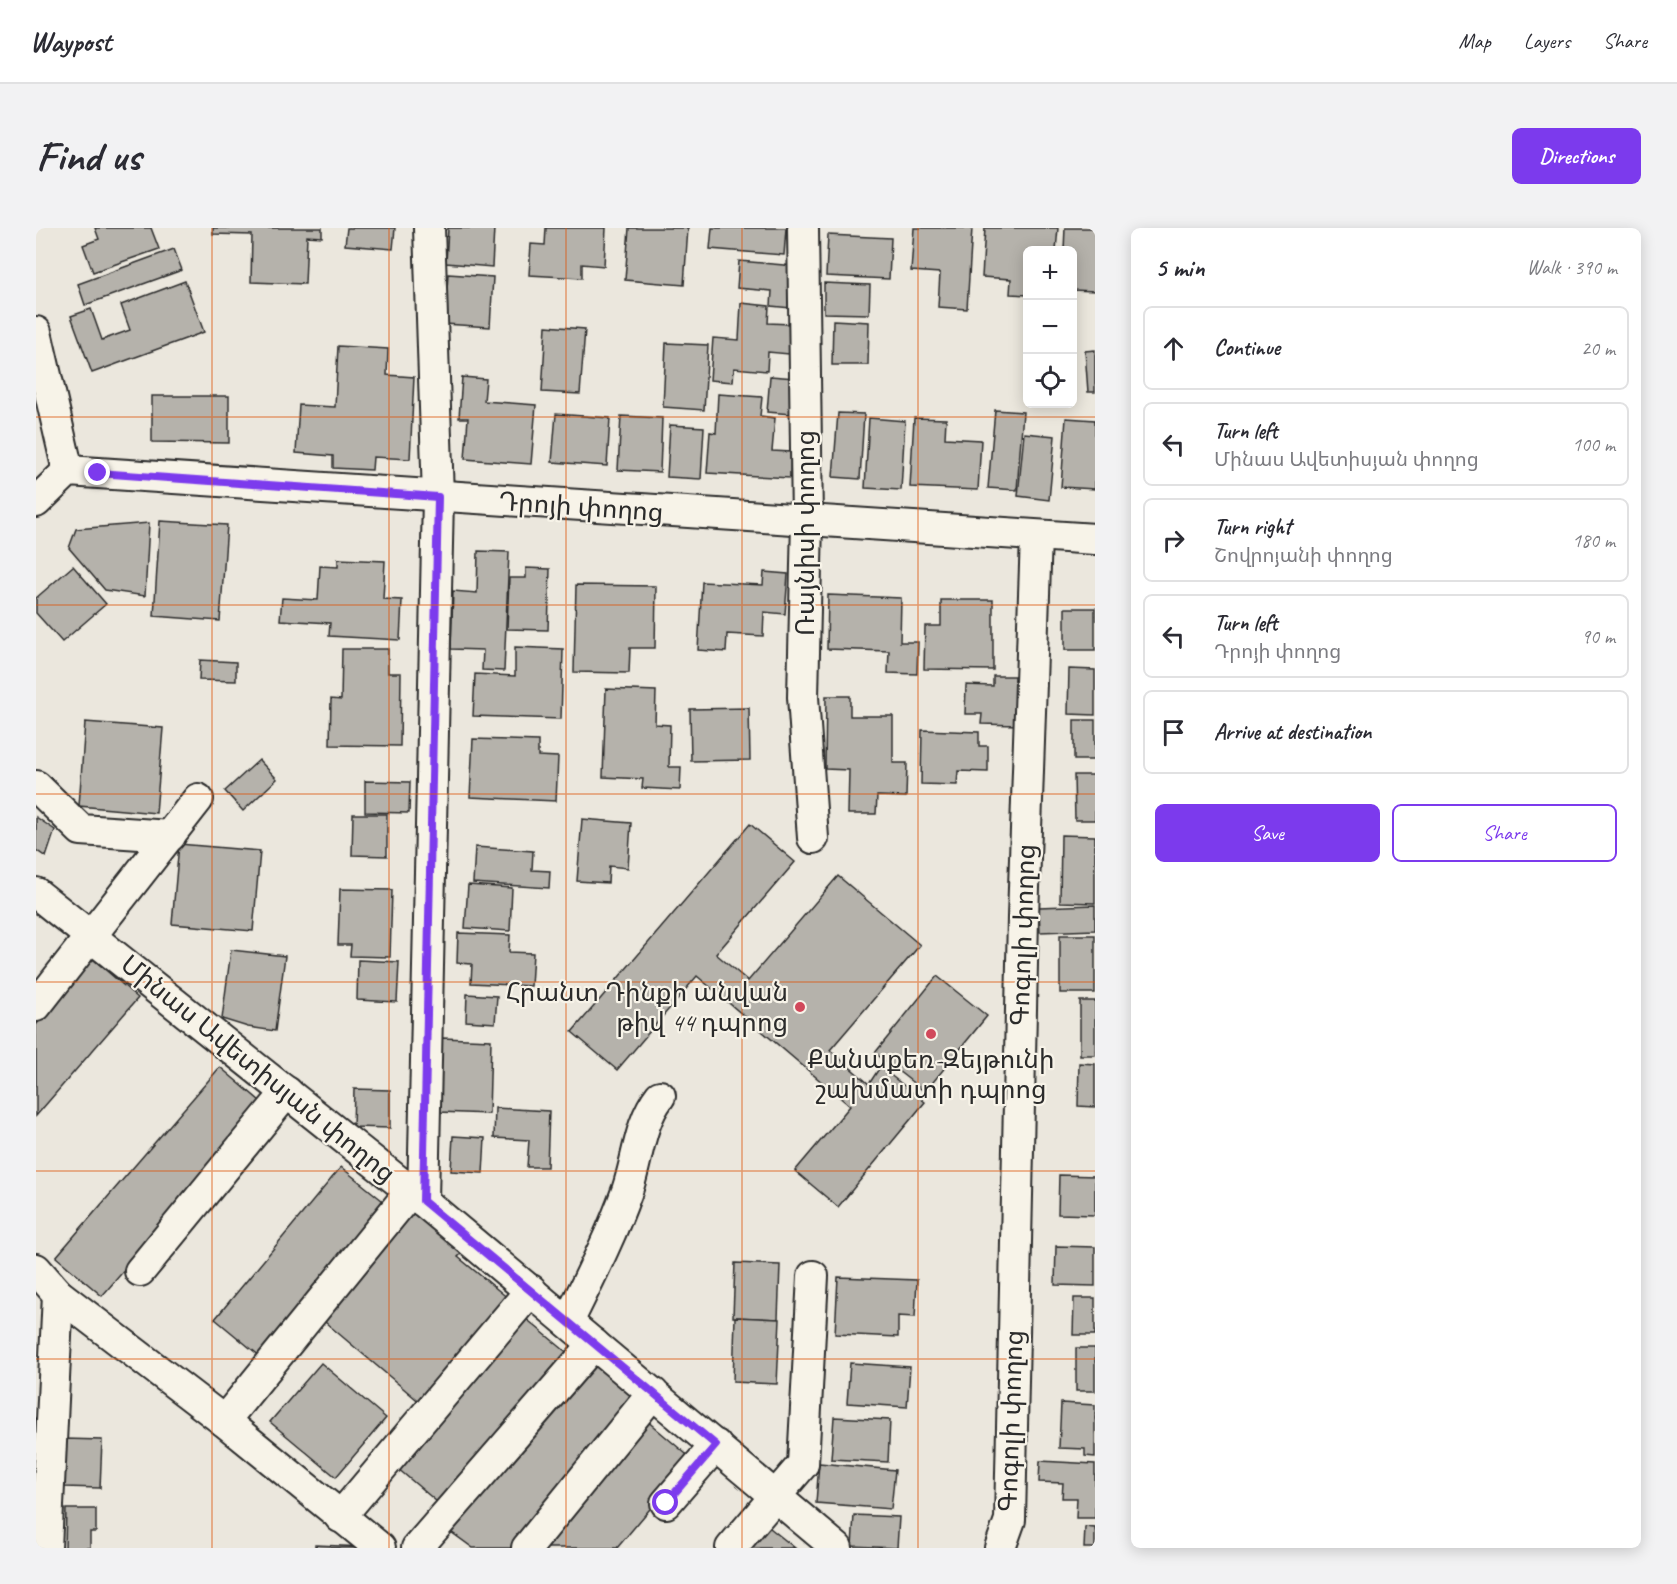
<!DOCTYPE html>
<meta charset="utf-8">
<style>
:root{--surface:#fff;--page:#f2f2f3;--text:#2b2b33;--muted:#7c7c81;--line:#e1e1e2;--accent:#7c3aed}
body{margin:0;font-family:Caveat,"Noto Sans Armenian",sans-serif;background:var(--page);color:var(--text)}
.controls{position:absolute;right:18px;top:18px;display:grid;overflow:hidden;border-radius:9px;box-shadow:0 3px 15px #0003}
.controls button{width:54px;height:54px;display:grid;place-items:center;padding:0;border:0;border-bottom:2px solid var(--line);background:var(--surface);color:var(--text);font:30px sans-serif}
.stop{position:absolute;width:18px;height:18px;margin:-14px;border:4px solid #7c3aed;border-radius:50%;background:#fff}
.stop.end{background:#7c3aed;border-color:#fff;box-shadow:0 2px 6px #0008}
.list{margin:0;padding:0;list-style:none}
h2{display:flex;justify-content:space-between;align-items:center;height:78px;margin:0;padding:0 24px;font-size:26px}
h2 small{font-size:20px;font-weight:400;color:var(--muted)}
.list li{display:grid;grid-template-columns:39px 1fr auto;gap:18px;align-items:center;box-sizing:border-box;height:84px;margin:0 12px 12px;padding:0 12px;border:2px solid var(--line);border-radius:9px}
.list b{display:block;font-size:22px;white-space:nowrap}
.list p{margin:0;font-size:20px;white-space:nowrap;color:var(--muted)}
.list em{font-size:20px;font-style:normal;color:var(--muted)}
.actions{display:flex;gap:12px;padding:18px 24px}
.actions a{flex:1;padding:14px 0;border:2px solid var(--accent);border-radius:9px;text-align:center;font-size:21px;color:var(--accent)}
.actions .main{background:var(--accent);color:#fff}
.icon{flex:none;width:33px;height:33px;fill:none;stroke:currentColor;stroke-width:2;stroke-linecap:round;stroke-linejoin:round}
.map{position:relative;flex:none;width:1059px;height:1320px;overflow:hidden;border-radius:9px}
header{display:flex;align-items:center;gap:36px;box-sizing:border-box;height:84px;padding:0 30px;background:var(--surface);border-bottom:2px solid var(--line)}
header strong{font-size:28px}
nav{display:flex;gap:33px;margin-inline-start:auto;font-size:21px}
.intro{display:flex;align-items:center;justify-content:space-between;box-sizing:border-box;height:144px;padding:0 36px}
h1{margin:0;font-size:42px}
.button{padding:15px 27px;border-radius:9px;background:var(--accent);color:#fff;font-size:21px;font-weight:700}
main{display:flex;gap:36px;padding:0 36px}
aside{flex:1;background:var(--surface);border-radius:9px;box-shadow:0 3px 15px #0003}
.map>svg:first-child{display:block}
.building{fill:#b5b2ab;stroke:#2b2b2b;stroke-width:1.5}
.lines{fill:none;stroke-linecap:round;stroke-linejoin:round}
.minor-casing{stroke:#2b2b2b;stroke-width:34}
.minor{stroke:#f7f3e8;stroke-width:30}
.route{stroke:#7c3aed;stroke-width:8}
.grid{fill:none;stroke:#df570e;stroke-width:1.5;stroke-opacity:0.55}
.poi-dot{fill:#d1495b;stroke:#f7f3e8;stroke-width:2}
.labels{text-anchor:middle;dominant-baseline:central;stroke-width:4.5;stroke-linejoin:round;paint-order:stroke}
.street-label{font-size:26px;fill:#2b2b2b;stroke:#f7f3e8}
.poi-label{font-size:26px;fill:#2b2b2b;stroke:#f7f3e8;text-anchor:end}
</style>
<header>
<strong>Waypost</strong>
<nav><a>Map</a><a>Layers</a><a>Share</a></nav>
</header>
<div class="intro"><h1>Find us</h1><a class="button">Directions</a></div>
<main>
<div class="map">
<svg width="1059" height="1320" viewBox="0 0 1059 1320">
<rect width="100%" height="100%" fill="#ebe7dd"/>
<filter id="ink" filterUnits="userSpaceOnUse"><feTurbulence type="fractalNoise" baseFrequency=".0167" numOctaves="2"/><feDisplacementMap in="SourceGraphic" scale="12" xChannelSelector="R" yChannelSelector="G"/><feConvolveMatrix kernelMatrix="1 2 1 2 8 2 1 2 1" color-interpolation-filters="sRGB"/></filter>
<g filter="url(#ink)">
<g class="building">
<polygon points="59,0 115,0 123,21 57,44 47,17 63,11"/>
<polygon points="177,0 286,0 286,9 271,8 269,56 215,54 216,7 177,6"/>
<polygon points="311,0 359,0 357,21 309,17"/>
<polygon points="412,0 458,0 456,39 410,35"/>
<polygon points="510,0 570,0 568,38 546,36 546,50 493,47 495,16 509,17"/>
<polygon points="593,0 652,0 648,57 589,52"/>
<polygon points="676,0 750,0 748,27 674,21"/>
<polygon points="878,0 936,0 931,81 902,79 904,45 875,43"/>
<polygon points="949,0 1022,0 1020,22 992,22 992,67 974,66 975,51 946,49"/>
<polygon points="1029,0 1059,0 1059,63 1036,62 1036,22 1028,22"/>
<polygon points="792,7 855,10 853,51 790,48"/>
<polygon points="138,21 146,42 49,77 42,56"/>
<polygon points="703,33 759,38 755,80 735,78 736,63 701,60"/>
<polygon points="412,46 457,49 454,99 409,96"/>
<polygon points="149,53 168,104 56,145 35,88 55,81 66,112 94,102 85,77"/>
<polygon points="788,55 834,57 833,86 788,85"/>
<polygon points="705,75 733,78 732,95 755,96 753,126 732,124 731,143 698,140 697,154 674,152 677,110 703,112"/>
<polygon points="797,92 833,94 832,137 796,137"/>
<polygon points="510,98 549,101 544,166 506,164"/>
<polygon points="630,115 672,117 668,182 627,179"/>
<polygon points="302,118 352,121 351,147 378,149 374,231 337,229 336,242 297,240 297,228 260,225 263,177 299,179"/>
<polygon points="1059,122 1059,164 1052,164 1049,123"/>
<polygon points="734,148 759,150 756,186 731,184"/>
<polygon points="426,149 450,151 448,173 500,177 495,236 429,231 432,190 423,190"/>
<polygon points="682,166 726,169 724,188 739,190 736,223 755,224 754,250 671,245 674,204 680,205"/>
<polygon points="116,168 193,168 193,215 116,214"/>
<polygon points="959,182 987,184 981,262 952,260"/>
<polygon points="802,185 828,186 824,251 797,249"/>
<polygon points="520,186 574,190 571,238 516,234"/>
<polygon points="585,188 626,190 624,244 582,242"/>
<polygon points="833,190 869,193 865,262 829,260"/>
<polygon points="878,190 910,191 909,210 945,212 942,262 874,259"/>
<polygon points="1030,190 1059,192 1059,261 1025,259"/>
<polygon points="634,197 668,199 665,251 631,249"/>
<polygon points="988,205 1019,208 1013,272 982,268"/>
<polygon points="124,293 191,297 184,393 118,388"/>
<polygon points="113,295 109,368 69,362 33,320 40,301"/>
<polygon points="442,323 473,324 468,443 446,442 447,422 415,421 417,363 441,365"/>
<polygon points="302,331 349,333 347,371 366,372 364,412 293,408 294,395 244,392 246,370 282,372 284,338 302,339"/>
<polygon points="37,338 70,376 26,414 0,385 0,370"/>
<polygon points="490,340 514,341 512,402 471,401 473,350 490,350"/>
<polygon points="728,344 752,346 749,386 728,384 727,408 691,406 690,424 662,422 666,354 727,357"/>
<polygon points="540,357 620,358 619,420 594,420 593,445 538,444"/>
<polygon points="792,367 865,370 864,414 882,414 881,446 852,445 853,423 791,421"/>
<polygon points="905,372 957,372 957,442 888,441 889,398 905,398"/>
<rect x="1029" y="380" width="30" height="42"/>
<polygon points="479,419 527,421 525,491 437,488 439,446 479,448"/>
<polygon points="306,421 352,421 352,445 365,445 364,518 294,517 295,471 305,472"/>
<polygon points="164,432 200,434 200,453 163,452"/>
<polygon points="1033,441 1059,442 1059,487 1032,486"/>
<polygon points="957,448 982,448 981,497 945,496 946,486 929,486 930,457 957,458"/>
<polygon points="570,461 620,463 619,496 634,497 633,539 645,539 644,562 606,560 607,551 567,549"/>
<polygon points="790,468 814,468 814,488 857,488 857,535 871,535 870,569 841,568 840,586 812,586 813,542 789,541"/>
<polygon points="713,480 714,532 655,533 654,481"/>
<rect x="1038" y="492" width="21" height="40"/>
<polygon points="49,494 127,500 120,585 43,578"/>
<polygon points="886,502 943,504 943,518 952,518 952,544 922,543 921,557 885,556"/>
<polygon points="437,511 502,513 502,528 522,529 520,573 434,569"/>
<polygon points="223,532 241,551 207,583 189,563"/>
<polygon points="1038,547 1059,547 1059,592 1039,592"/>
<polygon points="329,553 374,554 373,585 329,584"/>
<polygon points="317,586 351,586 351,628 316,627"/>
<polygon points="0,589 19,602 10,629 0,622"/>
<polygon points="546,591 595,595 592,640 573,638 572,655 541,653"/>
<polygon points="714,596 759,634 680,726 712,753 802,648 884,717 794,822 833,856 844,839 889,874 802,979 759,943 814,878 661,748 581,842 536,804"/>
<polygon points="1025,607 1059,608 1059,675 1024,674"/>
<polygon points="143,616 224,623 217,703 136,696"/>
<polygon points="439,619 497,623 496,642 514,643 513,660 437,655"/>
<polygon points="432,657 476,660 474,703 429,700"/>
<polygon points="304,661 356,662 354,729 314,728 315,717 302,717"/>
<polygon points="1059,677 1059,702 1004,704 1003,679"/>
<polygon points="422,705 474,707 473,724 497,725 495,758 435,755 436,736 421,735"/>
<rect x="1024" y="707" width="35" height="58"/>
<polygon points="195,722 249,728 239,803 212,799 186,791"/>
<polygon points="57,731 102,770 0,888 0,797"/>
<polygon points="322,732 363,734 361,774 321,772"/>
<polygon points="901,748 951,788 889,864 839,825"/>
<polygon points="431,766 461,768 459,795 430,793"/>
<rect x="1044" y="773" width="15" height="54"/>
<polygon points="406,810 455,812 453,886 403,884"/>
<polygon points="1043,835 1059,836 1059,879 1042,878"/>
<polygon points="184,839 230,878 66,1068 20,1029"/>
<polygon points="318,861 354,862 354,900 317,899"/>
<polygon points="459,880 513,883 511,939 491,939 493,912 458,910"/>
<polygon points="417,908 449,910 447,945 415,943"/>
<polygon points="305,939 352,977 225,1129 179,1091"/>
<polygon points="1023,947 1059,948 1059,987 1022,986"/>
<polygon points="374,975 428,1023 422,1029 473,1071 386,1176 283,1089"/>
<polygon points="1020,1018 1059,1019 1059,1058 1019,1057"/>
<polygon points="699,1035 744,1037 742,1091 697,1089"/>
<polygon points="802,1049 881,1052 879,1089 862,1088 862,1109 799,1106"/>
<polygon points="1038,1070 1059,1070 1059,1107 1037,1107"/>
<polygon points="488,1089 534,1127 407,1279 361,1240"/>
<polygon points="699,1089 744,1091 741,1156 697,1154"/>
<rect x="1040" y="1120" width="19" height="43"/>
<polygon points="557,1127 606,1168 479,1320 437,1320 411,1301"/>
<polygon points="285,1135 350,1190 300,1249 234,1194"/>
<polygon points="814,1135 874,1139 871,1179 811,1175"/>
<polygon points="1025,1175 1059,1177 1059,1229 1049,1228 1049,1221 1023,1220"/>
<polygon points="798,1189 854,1192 852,1234 795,1231"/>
<polygon points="610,1192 656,1231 581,1320 503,1320"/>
<polygon points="29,1211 66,1212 64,1260 28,1259"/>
<polygon points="1004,1233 1059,1236 1059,1290 1040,1290 1041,1270 1026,1270 1027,1255 1003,1254"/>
<polygon points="783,1235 859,1242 855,1281 780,1275"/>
<polygon points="30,1281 60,1281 60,1304 54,1304 54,1320 29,1320"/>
<polygon points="818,1287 863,1289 861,1320 816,1318"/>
<polygon points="729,1296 759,1320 709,1320"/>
<polygon points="1049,1299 1059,1300 1059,1320 1048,1320"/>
<polygon points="279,1317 330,1319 330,1320 279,1320"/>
</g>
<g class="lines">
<g class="minor-casing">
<g id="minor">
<polyline points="767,0 771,293 767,469 777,610"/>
<polyline points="0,104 32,243"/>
<polyline points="0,274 32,243 1059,311"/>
<polyline points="0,558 45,602 134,608"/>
<polyline points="0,665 387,973 801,1320"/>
<polyline points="0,778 162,571"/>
<polyline points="387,973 402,269 393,0"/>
<polyline points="0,1041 22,1066 188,1193 344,1320"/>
<polyline points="104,1043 251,864"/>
<path d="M532 1094C553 1051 575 1008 591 963 602 931 603 895 624 868"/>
<polyline points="188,1193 375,963"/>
<polyline points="630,1275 680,1217"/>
<polyline points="304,1289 495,1062"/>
<polyline points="10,1320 22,1066"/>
<polyline points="381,1320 558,1116"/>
<polyline points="491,1320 617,1165"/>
<polyline points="695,1320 767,1236 777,1048"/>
<polyline points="964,1320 974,1292 987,689 1000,308"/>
</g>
</g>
<use href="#minor" class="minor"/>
</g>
</g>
<g class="lines" filter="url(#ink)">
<polyline class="route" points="62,245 402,269 387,973 680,1217 630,1275"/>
</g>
<path class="grid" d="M176 0V1320M353 0V1320M530 0V1320M706 0V1320M882 0V1320M0 189H1059M0 377H1059M0 566H1059M0 754H1059M0 943H1059M0 1131H1059"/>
<g class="poi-dot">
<circle cx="764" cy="779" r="6"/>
<circle cx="895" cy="806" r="6"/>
</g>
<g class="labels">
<g class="street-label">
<text transform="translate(545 279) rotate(4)">Դրոյի փողոց</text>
<text transform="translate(769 305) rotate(-90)">Ռայնիսի փողոց</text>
<text transform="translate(987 707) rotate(-88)">Գոգոլի փողոց</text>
<text transform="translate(222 841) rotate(39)">Մինաս Ավետիսյան փողոց</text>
<text transform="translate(975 1193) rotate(-88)">Գոգոլի փողոց</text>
</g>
<g class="poi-label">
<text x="752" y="764">Հրանտ Դինքի անվան<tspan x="752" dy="30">թիվ 44 դպրոց</tspan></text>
<text x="895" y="831" text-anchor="middle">Քանաքեռ-Զեյթունի<tspan x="895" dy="30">շախմատի դպրոց</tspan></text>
</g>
</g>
</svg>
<div class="controls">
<button>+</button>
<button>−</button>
<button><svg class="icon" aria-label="locate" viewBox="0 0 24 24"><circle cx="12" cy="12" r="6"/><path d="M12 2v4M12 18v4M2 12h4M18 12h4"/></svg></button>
</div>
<div class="stop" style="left:630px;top:1275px"></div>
<div class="stop end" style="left:62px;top:245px"></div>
</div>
<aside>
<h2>5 min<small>Walk · 390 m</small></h2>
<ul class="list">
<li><svg class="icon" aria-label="ahead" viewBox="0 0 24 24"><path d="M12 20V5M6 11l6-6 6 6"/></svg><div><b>Continue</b></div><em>20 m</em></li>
<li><svg class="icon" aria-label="left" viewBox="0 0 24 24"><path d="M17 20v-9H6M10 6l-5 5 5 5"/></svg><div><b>Turn left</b><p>Մինաս Ավետիսյան փողոց</p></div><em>100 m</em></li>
<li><svg class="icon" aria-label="right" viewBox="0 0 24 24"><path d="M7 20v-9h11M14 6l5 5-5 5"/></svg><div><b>Turn right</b><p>Շովրոյանի փողոց</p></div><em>180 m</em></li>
<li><svg class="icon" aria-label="left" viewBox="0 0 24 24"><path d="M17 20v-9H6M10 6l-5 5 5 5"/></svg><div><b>Turn left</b><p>Դրոյի փողոց</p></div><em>90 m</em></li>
<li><svg class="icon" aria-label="arrive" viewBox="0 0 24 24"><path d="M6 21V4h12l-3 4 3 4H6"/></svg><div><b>Arrive at destination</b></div></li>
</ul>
<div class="actions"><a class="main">Save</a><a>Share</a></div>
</aside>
</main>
